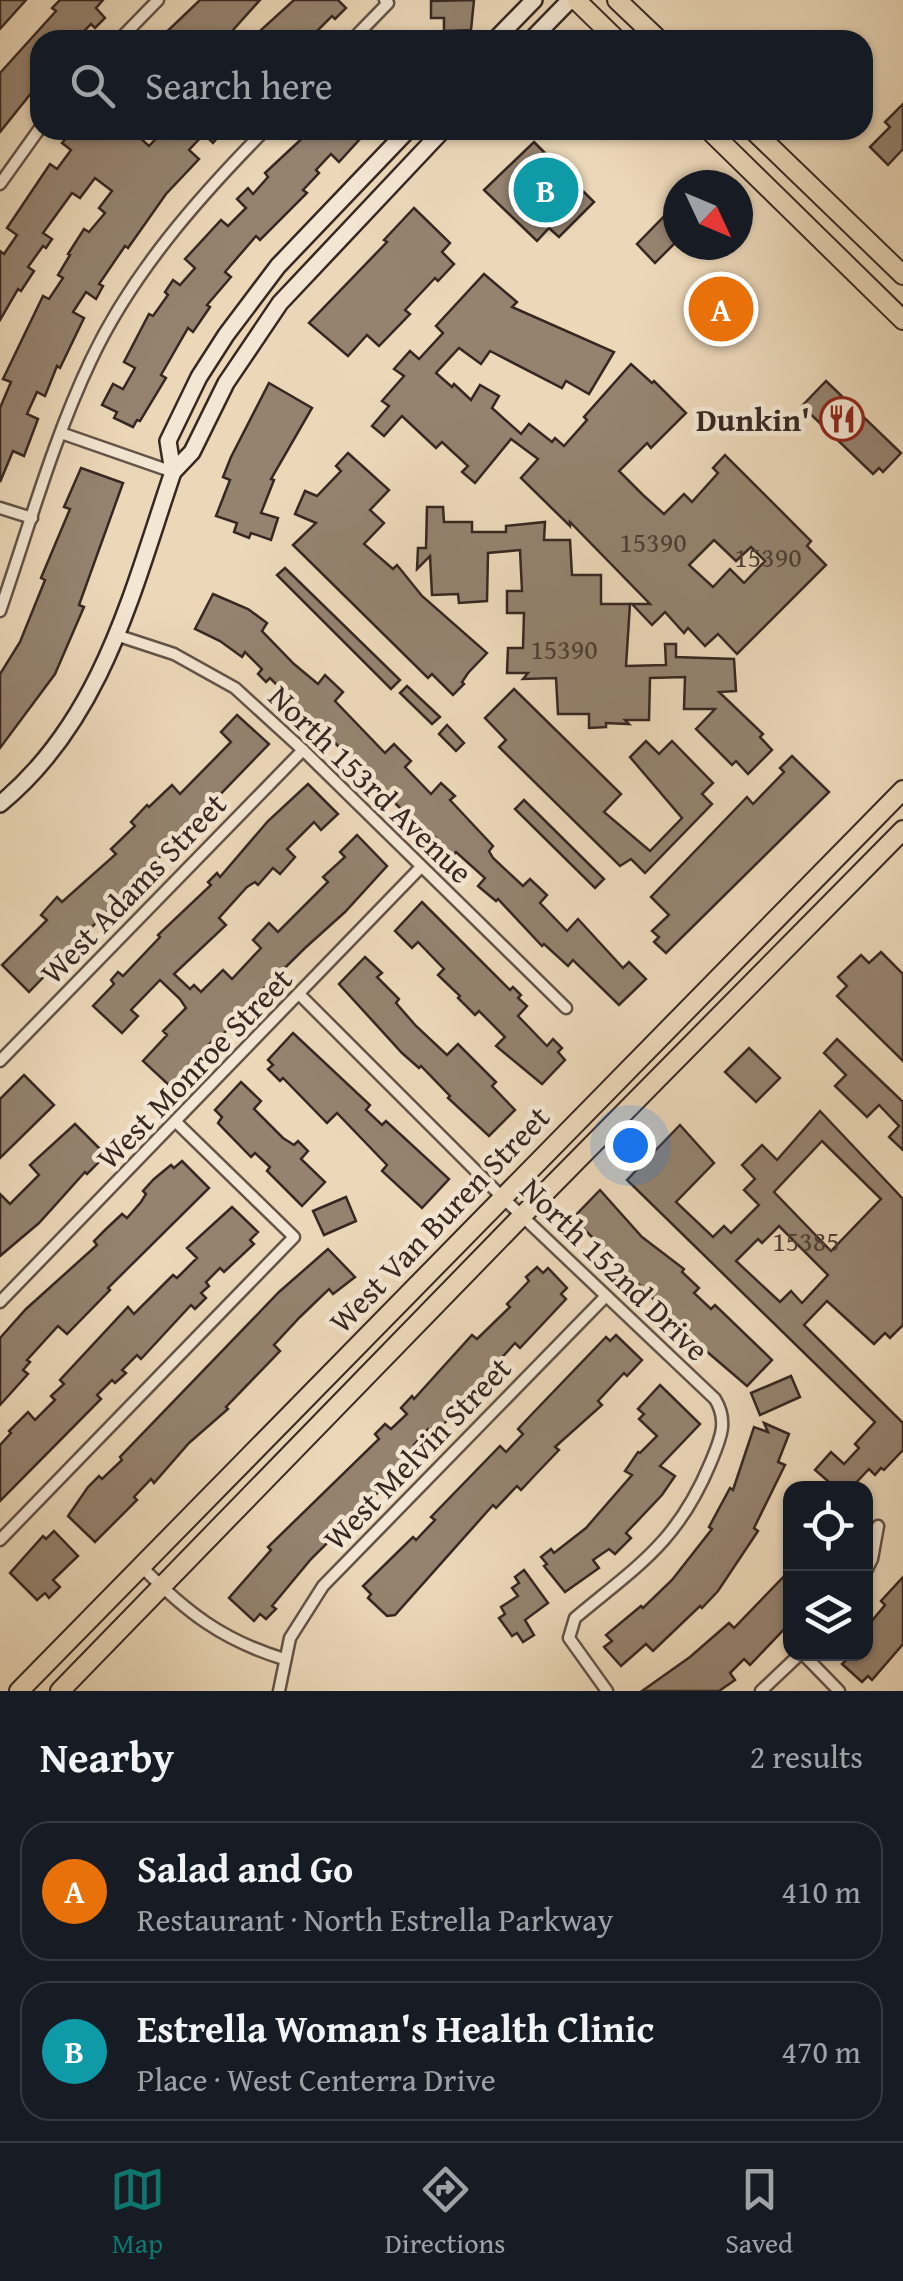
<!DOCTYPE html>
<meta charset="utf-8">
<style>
:root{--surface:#171b24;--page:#20242c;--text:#f1f3f6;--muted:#9ea1a6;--line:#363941;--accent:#0f766e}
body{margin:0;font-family:"Gentium Book Plus",serif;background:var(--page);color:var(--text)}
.controls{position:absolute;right:30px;bottom:30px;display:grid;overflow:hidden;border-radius:20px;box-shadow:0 2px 8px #0004}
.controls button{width:90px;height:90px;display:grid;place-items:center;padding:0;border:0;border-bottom:2px solid var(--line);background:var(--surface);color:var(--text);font:50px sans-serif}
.compass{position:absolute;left:663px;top:170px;width:90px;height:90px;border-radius:50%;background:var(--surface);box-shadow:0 2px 8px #0004;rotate:134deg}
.you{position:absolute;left:630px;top:1145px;width:35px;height:35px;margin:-25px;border:8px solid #fff;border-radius:50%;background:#1a73e8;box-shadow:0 0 0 15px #1a73e833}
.badge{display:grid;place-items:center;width:65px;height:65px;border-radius:50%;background:var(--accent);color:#fff;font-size:32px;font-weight:700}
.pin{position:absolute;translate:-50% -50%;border:5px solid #fff;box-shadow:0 2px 10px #0006}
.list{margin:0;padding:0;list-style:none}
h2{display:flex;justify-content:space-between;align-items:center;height:130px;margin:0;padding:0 40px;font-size:42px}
h2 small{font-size:32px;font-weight:400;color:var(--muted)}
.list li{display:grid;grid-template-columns:65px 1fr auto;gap:30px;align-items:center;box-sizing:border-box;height:140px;margin:0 20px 20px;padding:0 20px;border:2px solid var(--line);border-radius:30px}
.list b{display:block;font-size:38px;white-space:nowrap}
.list p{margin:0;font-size:32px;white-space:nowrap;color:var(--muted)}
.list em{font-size:32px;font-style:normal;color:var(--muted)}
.icon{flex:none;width:55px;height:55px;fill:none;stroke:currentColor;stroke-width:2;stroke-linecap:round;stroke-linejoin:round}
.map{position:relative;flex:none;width:903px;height:1691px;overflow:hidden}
.search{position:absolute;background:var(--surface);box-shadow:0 2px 8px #0004;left:30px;right:30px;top:30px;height:110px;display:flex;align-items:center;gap:25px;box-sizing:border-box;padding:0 35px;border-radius:30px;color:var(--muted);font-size:38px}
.sheet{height:450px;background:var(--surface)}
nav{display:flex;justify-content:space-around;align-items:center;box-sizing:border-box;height:140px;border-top:2px solid var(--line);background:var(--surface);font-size:28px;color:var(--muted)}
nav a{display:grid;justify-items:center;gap:5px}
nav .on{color:var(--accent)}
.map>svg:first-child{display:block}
.building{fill:#958370;stroke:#372721;stroke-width:2.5;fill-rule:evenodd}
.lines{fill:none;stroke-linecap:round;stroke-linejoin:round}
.street-casing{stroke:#645347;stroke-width:15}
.secondary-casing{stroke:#372721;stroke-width:20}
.primary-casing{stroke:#372721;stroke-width:22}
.street{stroke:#f3e6d2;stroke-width:10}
.secondary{stroke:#f3e6d2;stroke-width:15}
.primary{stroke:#ecd8b9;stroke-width:18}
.labels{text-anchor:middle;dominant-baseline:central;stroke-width:9;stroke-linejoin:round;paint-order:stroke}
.number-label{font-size:28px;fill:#4e3e35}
.poi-label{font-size:32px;font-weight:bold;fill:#372721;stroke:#f3e6d2;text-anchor:end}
.street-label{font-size:32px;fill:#372721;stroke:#f3e6d2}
</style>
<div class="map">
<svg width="903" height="1691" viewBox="0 0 903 1691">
<rect width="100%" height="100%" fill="#ecd8b9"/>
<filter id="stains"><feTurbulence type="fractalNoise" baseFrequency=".002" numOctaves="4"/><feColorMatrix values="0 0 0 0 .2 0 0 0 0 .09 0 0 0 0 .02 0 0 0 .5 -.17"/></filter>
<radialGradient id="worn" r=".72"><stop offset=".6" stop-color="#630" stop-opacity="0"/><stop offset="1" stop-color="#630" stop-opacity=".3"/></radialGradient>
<g class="building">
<polygon points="0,0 26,0 0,29"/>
<polygon points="60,0 103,0 96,8 105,18 95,28 91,24 75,40 40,40 40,82 0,132 0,73 56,11 52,8"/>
<polygon points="200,0 260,0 224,40 158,40"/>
<polygon points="294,0 338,0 346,8 335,19 332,16 316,32 324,40 250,40"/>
<polygon points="474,0 471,30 444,31 444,18 431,18 431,1"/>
<polygon points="903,104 903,149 888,165 870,147 890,127 885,122"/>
<polygon points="73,130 131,130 149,146 164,130 224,130 213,143 204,134 189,150 199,159 166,194 128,248 125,246 99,284 103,286 96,299 86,292 73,312 84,318 60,368 57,366 45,396 37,392 27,414 38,419 24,456 13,451 0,482 0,408 11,382 3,379 43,296 49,299 63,278 58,275 70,255 68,254 84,229 89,232 105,213 99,208 112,191 95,178 80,198 72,193 43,233 52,239 46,248 43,246 28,267 34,271 21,291 18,289 0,320 0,251 4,254 17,235 7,228 50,164 57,169 71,150 62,143"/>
<polygon points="311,130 348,130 359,140 339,162 331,154 316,170 319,173 303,190 307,193 260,240 256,236 225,272 231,277 207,305 210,307 193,332 188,328 161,375 166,378 140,421 137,420 133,427 114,418 117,412 102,405 113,384 123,389 135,368 124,362 149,314 153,316 168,295 165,292 173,280 180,285 195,268 185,259 221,220 228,226 246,208 237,199 248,188 253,194 268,177 265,173"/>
<polygon points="534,142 594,202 559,237 549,228 537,241 484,190"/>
<polygon points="678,202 678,240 655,263 637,244"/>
<polygon points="414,208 450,243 442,252 454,264 438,281 435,278 405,310 410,314 379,346 367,335 348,356 309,323 387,242 384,240"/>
<path d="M484 274 517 302 512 307 614 352 589 394 566 381 562 388 490 351 481 364 459 348 436 373 452 387 454 384 471 400 480 385 499 396 492 408 521 434 529 424 552 442 555 438 564 446 587 420 584 417 631 364 652 383 654 381 686 413 651 448 647 443 619 471 643 495 664 514 684 494 692 502 718 473 713 468 725 455 811 541 807 546 826 565 737 654 718 634 705 646 688 628 684 633 665 612 652 625 632 604H650L570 522V526L521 478 538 459 511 439 475 483 462 472 468 466 442 442 436 448 402 416 384 436 372 426 389 406 382 401 404 376 394 369 410 351 419 359 443 333 436 326ZM714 540 736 561 751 547 765 561 744 583 730 569 713 587 689 565Z"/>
<polygon points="728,292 736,300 721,315 713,307"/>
<polygon points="826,381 901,453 883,472 879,468 873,474 802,406"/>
<polygon points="269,383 312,408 271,479 274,480 261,513 278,518 271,540 251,533 249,538 234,532 237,523 216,516 230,480 223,477 231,457"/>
<polygon points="348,453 389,490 370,510 384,523 364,544 393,569 397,565 422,596 487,653 468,673 462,682 464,684 453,695 432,674 428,678 293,545 316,523 295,514 305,491 317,496 341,471 336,466"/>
<polygon points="81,468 123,483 79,605 84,607 55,674 0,748 0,674 20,642 45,580 41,578 70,509 64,507"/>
<polygon points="427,507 443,507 444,522 472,522 472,532 506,532 506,526 545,522 544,540 570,540 572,575 601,575 601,604 630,604 626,666 666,665 665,644 676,644 676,657 734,659 736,691 719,692 763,734 760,737 772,750 748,774 736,761 732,765 696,729 715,709 684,709 685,677 650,678 649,720 625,720 629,724 606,723 606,727 589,728 589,714 558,714 556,678 523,679 528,673 507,673 508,648 523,648 524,613 507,613 507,591 522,591 520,550 488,553 487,601 459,603 458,594 432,595 430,556 417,569 418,548 426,548"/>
<polygon points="285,568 400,680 391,689 277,575"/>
<polygon points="213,594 248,609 267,623 262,631 294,664 318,684 325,675 343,692 335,701 385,753 394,744 411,761 405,767 431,794 441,783 455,796 450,800 493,846 489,851 493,858 523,886 530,879 547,895 540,903 567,931 578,919 623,968 629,962 646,979 619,1005 573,960 568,966 544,944 542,946 498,899 496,901 478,886 485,878 456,852 450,858 433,841 436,838 404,812 270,678 266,682 258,674 262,669 245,652 242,657 220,641 195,629"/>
<polygon points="407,686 440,717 432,724 400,693"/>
<polygon points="514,689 621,794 604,812 650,851 682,818 630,757 646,741 659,754 672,741 713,783 702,794 712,804 645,873 631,859 620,866 499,747 506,740 485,718"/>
<polygon points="237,715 269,744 29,992 2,965 47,920 41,915 57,897 62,902 116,854 111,849 135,826 131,822 147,805 149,807 172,785 180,794 231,742 221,732"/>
<polygon points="447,725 464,743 456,751 439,734"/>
<polygon points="792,756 829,792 666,953 654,942 659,937 652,931 669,915 651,897 747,797 753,804 784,772 780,768"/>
<polygon points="308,784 338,814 321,830 314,822 287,849 295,857 280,874 273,868 258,885 255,882 247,887 219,918 226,925 174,974 190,989 194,985 201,992 223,970 232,979 261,948 253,940 269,923 278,932 328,882 323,877 345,857 340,852 357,835 387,866 345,912 305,948 230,1022 233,1024 217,1040 215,1038 186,1068 188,1070 172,1088 143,1061 167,1035 163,1031 186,1008 180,999 160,980 131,1010 138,1016 122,1033 93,1006 114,984 111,980 118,972 123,976 160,937 158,935 211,885 208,882 217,873 220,877 268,821"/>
<polygon points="524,800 604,879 595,888 515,809"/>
<polygon points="422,902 510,990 513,987 521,995 518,998 527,1006 518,1016 547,1046 553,1039 562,1048 558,1052 565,1060 542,1084 496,1046 505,1037 479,1011 475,1015 458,998 460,996 438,975 444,969 418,942 412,948 395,931"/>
<polygon points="881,952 903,974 903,1061 837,996 847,986 838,977 861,955 869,963"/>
<polygon points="365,957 382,973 377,977 399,999 396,1003 416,1026 447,1055 458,1044 496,1082 492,1086 515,1110 489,1136 448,1098 450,1096 421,1066 419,1068 402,1053 339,984"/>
<polygon points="293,1033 370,1105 366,1110 382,1125 386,1121 449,1179 422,1208 382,1171 387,1165 337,1113 327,1123 283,1078 280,1081 268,1069 273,1065 268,1060"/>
<polygon points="837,1039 903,1102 903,1150 889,1137 899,1126 879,1105 867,1117 835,1086 846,1075 824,1053"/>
<polygon points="749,1048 780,1078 756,1102 725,1072"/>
<polygon points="24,1075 54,1105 0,1158 0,1099"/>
<polygon points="241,1082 261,1101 254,1109 283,1138 294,1145 298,1141 308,1151 301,1159 325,1182 302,1206 267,1171 270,1167 255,1153 251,1157 218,1123 222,1117 215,1110"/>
<path d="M820 1111 903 1199V1325L890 1338 885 1333 874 1344 827 1301 804 1325 903 1423V1450L884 1470 881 1468 875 1475 869 1469 851 1488H836L815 1470 831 1452 844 1464 859 1448 855 1444 875 1422 627 1180 680 1125 714 1163 676 1202 713 1237 724 1226 731 1233 759 1205 744 1190 755 1179 742 1165 762 1145 777 1160ZM822 1141 881 1199 831 1251 774 1192ZM779 1226 828 1275 802 1303 791 1291 780 1302 736 1261 758 1239 762 1243Z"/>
<polygon points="75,1124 103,1152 95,1159 99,1162 87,1174 85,1172 39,1223 0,1256 0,1194 10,1204 39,1175 30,1165"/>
<polygon points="182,1161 209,1188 108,1288 110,1290 67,1334 58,1326 27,1360 30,1362 23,1370 28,1374 0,1405 0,1338 26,1309 97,1245 94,1241 105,1230 122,1214 127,1218 141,1202 146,1194 143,1191 154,1179 171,1165 174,1168"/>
<polygon points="600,1190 642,1237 684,1269 682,1272 699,1288 694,1293 711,1309 715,1305 772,1360 747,1386 698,1344 573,1218"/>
<polygon points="346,1197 356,1221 324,1235 313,1211"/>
<polygon points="232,1207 258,1232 250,1240 254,1244 224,1272 220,1268 206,1282 209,1286 201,1293 206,1298 195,1309 191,1305 141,1359 137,1355 122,1370 126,1373 115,1383 112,1380 97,1395 101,1399 0,1501 0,1445 11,1433 9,1431 28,1412 35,1420 55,1400 51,1396 64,1384 60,1380 128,1307 134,1314 173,1275 177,1278 197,1258 187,1248"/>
<polygon points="328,1249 355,1277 333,1294 329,1289 300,1317 274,1345 280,1351 226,1407 228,1409 189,1443 154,1483 151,1479 134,1497 137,1500 95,1542 68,1516 88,1487 99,1476 102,1479 122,1460 120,1457 279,1292"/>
<polygon points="537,1267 543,1273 548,1268 567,1288 561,1294 566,1299 520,1348 515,1343 498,1362 502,1366 478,1391 475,1389 434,1435 428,1429 414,1445 420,1451 311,1559 272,1606 276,1609 266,1619 260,1614 254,1621 229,1598 271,1550 268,1547 379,1439 375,1434 385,1424 391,1429 407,1414 401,1408 412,1396 414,1399 472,1335 477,1339 510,1307 507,1304 529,1281 526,1277"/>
<polygon points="616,1335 642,1360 627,1376 624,1373 598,1401 602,1405 555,1447 559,1450 536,1474 521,1490 517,1486 496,1508 493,1505 395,1615 387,1616 368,1598 371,1594 363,1586 413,1537 416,1540 435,1520 431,1517 500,1446 506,1452 523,1434 518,1429 533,1413 606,1337 610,1341"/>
<polygon points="791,1376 800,1397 760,1415 751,1393"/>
<polygon points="660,1385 700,1424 660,1466 675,1476 662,1495 626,1533 631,1538 615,1554 609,1549 593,1560 599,1568 565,1592 544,1566 547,1564 541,1557 551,1549 554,1553 586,1528 632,1475 625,1471 638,1452 640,1453 657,1436 639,1419 644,1414 638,1409"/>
<polygon points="764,1423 789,1434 778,1462 785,1465 754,1528 758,1531 718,1591 702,1608 700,1606 653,1651 646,1644 621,1666 604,1647 612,1641 606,1635 641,1606 643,1608 672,1580 712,1529 709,1527 730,1488 733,1490 754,1427 768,1432"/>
<polygon points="54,1531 78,1556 53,1580 60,1587 49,1598 45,1593 37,1600 10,1573 43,1536 46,1539"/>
<polygon points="524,1570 548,1603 525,1620 534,1635 523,1642 517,1633 512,1636 499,1618 505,1614 501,1607 518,1596 512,1588 519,1583 515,1577"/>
<polygon points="790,1570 790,1623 750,1665 744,1659 730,1673 735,1680 719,1691 642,1691 690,1657 729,1623 734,1628"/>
<polygon points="903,1577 903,1644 872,1680 868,1676 862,1682 842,1664 853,1654 866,1654 866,1628 885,1605 881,1601"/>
</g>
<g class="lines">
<g class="street-casing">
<g id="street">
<polyline points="119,40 158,0"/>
<polyline points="352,40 388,3 385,0"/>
<polyline points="0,184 40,128"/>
<polyline points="61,433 173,472"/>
<polyline points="0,508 32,518"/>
<path d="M0 611C29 527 53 440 91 360 132 273 198 198 265 130"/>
<polyline points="116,635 174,654 235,688 303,750 566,1008"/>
<path d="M300 995 502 1197 715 1399C729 1422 720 1440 710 1464 677 1543 637 1566 575 1618L569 1638 607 1691"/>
<polyline points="0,1061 303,750"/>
<polyline points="0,1302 421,867"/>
<polyline points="0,1540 294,1237 176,1122"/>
<path d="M141 1566C186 1612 222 1640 284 1659"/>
<polyline points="866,1571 872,1559 878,1526"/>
<polyline points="803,1654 839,1691"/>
<polyline points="279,1691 290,1638 323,1586 606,1296"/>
<polyline points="761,1691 800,1654"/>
</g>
</g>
<g class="secondary-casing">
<g id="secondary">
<polyline points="495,40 534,0"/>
<polyline points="531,40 570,0"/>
<polyline points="173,472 168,441 199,377 226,335 278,266 408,130"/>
<path d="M0 804C102 720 132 592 173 472L192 452 226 383 280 303 443 130"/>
</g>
</g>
<g class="primary-casing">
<g id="primary">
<polyline points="576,0 617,40"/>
<polyline points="617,0 659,40"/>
<polyline points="709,130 903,320"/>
<polyline points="753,130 903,275"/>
<polyline points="19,1691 903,790"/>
<polyline points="60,1691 522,1216 903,830"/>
</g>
</g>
<use href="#street" class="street"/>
<use href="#secondary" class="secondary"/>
<use href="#primary" class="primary"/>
</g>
<defs>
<g id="restaurant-ring" transform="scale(2.25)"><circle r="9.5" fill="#f3e6d2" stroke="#8f2418" stroke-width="1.5"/><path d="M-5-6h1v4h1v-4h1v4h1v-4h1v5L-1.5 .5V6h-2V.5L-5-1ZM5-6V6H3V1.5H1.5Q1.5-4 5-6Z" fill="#8f2418"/></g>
</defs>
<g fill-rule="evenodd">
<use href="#restaurant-ring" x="842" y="419"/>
</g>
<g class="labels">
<g class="number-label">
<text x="653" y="541">15390</text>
<text x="768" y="556">15390</text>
<text x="564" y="648">15390</text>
<text x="806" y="1240">15385</text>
</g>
<g class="poi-label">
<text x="810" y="419">Dunkin'</text>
</g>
<g class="street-label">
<text transform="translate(371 784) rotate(44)">North 153rd Avenue</text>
<text transform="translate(133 888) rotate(-46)">West Adams Street</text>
<text transform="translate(194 1068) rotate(-46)">West Monroe Street</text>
<text transform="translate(439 1219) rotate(-46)">West Van Buren Street</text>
<text transform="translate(615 1269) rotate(44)">North 152nd Drive</text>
<text transform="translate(417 1453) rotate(-46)">West Melvin Street</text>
</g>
</g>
<rect width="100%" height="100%" filter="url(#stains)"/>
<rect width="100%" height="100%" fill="url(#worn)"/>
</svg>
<div class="controls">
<button><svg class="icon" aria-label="locate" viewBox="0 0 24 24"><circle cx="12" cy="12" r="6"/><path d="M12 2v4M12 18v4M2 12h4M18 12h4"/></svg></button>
<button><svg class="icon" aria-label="layers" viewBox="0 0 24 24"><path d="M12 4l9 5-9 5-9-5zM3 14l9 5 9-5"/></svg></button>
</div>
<svg class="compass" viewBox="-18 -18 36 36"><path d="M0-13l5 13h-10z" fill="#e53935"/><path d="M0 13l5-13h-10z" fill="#9ea1a6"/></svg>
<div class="you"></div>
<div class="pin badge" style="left:721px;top:309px;background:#e8710a">A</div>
<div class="pin badge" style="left:546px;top:190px;background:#0f9aa8">B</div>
<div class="search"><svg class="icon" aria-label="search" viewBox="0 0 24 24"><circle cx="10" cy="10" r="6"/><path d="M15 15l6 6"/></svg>Search here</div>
</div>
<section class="sheet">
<h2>Nearby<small>2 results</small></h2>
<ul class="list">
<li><span class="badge" style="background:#e8710a">A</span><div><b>Salad and Go</b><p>Restaurant · North Estrella Parkway</p></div><em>410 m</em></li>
<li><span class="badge" style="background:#0f9aa8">B</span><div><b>Estrella Woman's Health Clinic</b><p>Place · West Centerra Drive</p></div><em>470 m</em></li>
</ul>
</section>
<nav>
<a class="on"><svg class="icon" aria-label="map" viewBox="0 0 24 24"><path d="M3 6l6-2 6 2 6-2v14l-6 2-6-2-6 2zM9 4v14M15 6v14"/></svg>Map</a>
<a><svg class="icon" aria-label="directions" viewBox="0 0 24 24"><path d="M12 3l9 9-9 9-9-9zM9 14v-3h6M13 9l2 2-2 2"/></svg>Directions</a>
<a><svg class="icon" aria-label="saved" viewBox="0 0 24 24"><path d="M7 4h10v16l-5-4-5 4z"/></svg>Saved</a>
</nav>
